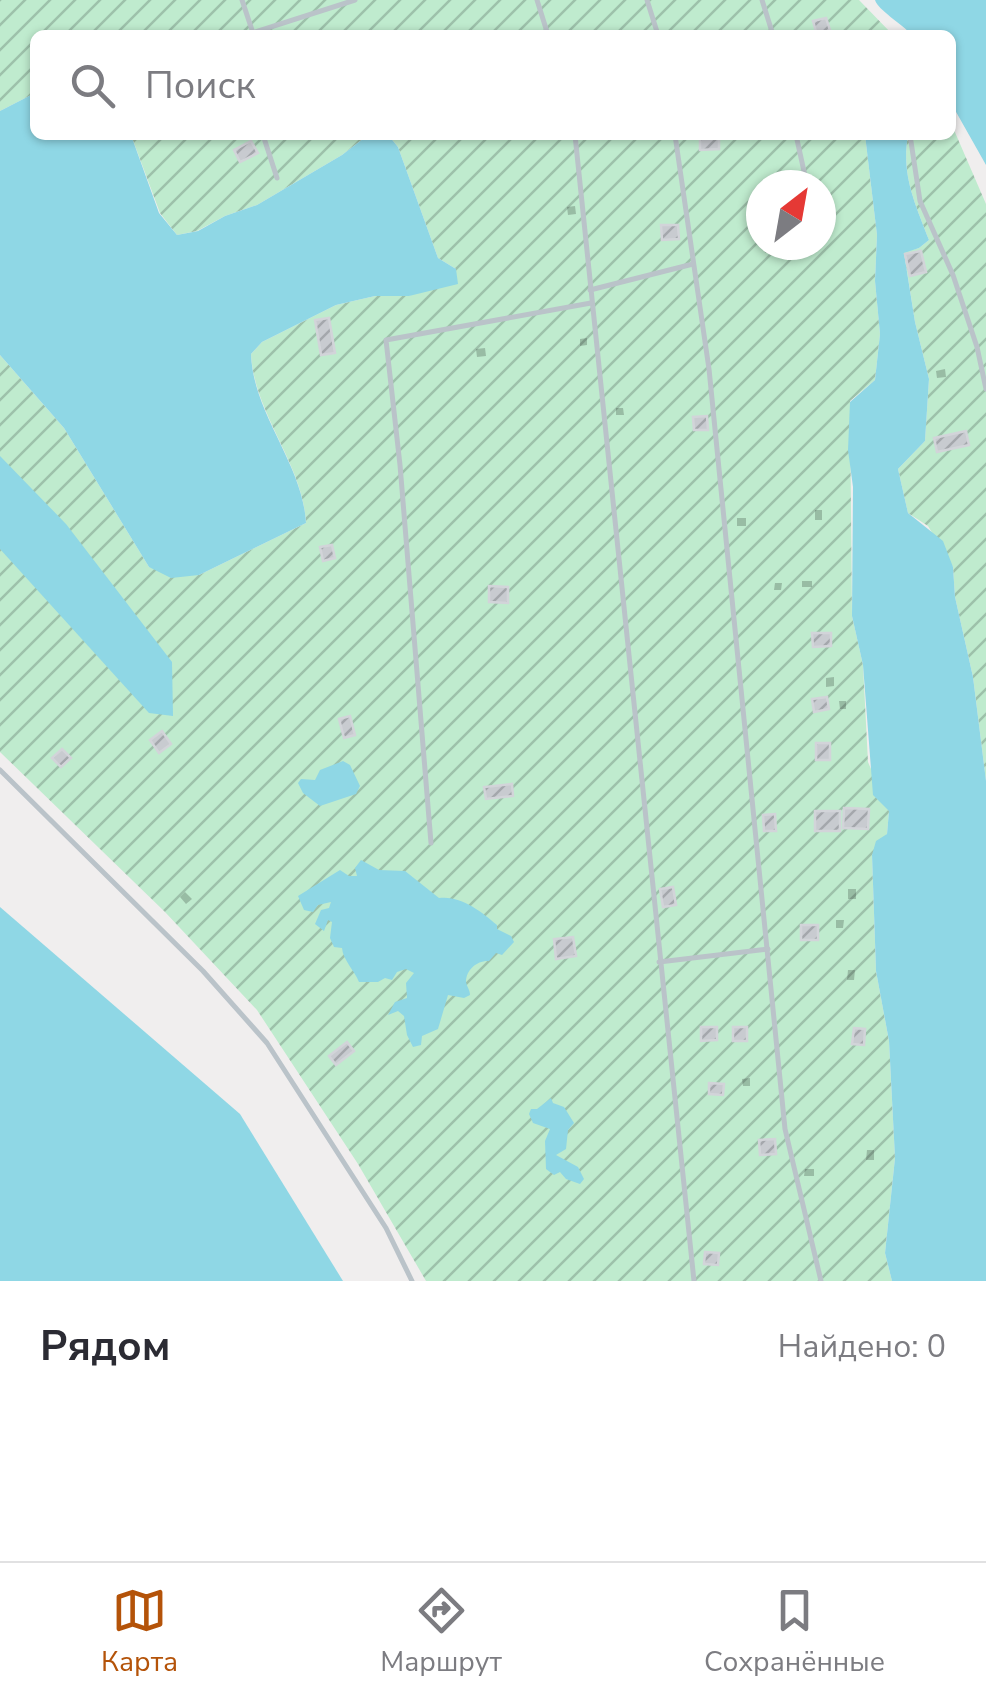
<!DOCTYPE html>
<html lang="ru">
<meta charset="utf-8">
<style>
:root{--surface:#fff;--page:#f7f7f7;--text:#2b2b33;--muted:#7c7c81;--line:#e1e1e2;--accent:#b45309}
body{margin:0;font-family:"Nunito Sans",sans-serif;background:var(--page);color:var(--text)}
.compass{position:absolute;left:746px;top:170px;width:90px;height:90px;border-radius:50%;background:var(--surface);box-shadow:0 2px 8px #0004;rotate:31deg}
.list{margin:0;padding:0;list-style:none}
h2{display:flex;justify-content:space-between;align-items:center;height:130px;margin:0;padding:0 40px;font-size:42px}
h2 small{font-size:32px;font-weight:400;color:var(--muted)}
.icon{flex:none;width:55px;height:55px;fill:none;stroke:currentColor;stroke-width:2;stroke-linecap:round;stroke-linejoin:round}
.map{position:relative;flex:none;width:986px;height:1281px;overflow:hidden}
.search{position:absolute;background:var(--surface);box-shadow:0 2px 8px #0004;left:30px;right:30px;top:30px;height:110px;display:flex;align-items:center;gap:25px;box-sizing:border-box;padding:0 35px;border-radius:15px;color:var(--muted);font-size:38px}
.sheet{height:280px;background:var(--surface)}
nav{display:flex;justify-content:space-around;align-items:center;box-sizing:border-box;height:140px;border-top:2px solid var(--line);background:var(--surface);font-size:28px;color:var(--muted)}
nav a{display:grid;justify-items:center;gap:5px}
nav .on{color:var(--accent)}
.map>svg:first-child{display:block}
.garden{fill:url(#garden-furrows);fill-rule:evenodd}
.water{fill:#8fd7e5}
.shadow{fill:#0003}
.building{fill:url(#building-hatch);stroke:#d2d4d9;stroke-width:2.5}
.lines{fill:none;stroke-linecap:round;stroke-linejoin:round}
.lane{stroke:#bac3c9;stroke-width:5}
</style>
<div class="map">
<svg width="986" height="1281" viewBox="0 0 986 1281">
<defs>
<pattern id="garden-furrows" width="10" height="10" patternUnits="userSpaceOnUse" patternTransform="scale(2.5)"><rect width="10" height="10" fill="#bfebce"/><path d="M-1 1l2-2M0 10L10 0M9 11l2-2" fill="none" stroke="#9dc1aa"/></pattern>
<pattern id="building-hatch" width="6" height="6" patternUnits="userSpaceOnUse" patternTransform="scale(2.5)"><rect width="6" height="6" fill="#c8cbd0"/><path d="M-1 1l2-2M0 6l6-6M5 7l2-2" fill="none" stroke="#a4a7ac"/></pattern>
</defs>
<rect width="100%" height="100%" fill="#f0eeee"/>
<g class="garden">
<polygon points="0,0 859,0 893,35 35,35 35,93 0,111"/>
<path d="M951 123 986 204V781L973 677 955 597 953 567 928 526 908 513 898 469 925 441 929 379 915 322 904 252 919 248 929 240C915 203 901 175 908 135H951Z"/>
<polygon points="131,135 368,135 342,155 257,205 225,216 197,231 177,235 160,213"/>
<path d="M383 135H865L877 235 875 281 880 334 875 380 850 401 852 616 863 665 868 762 889 811 887 834 872 855 876 971 889 1041 895 1158 885 1253 892 1281H426L358 1164 257 1010 165 912 0 752V355L64 428 149 567 199 575 306 523C303 464 254 414 251 354L262 342 336 305 375 296H409L456 269 438 258 398 147 389 136ZM761 185H821V245H761Z"/>
</g>
<g class="water">
<path d="M875 0H986V165L951 103V35H912C902 24 878 10 875 0Z"/>
<path d="M35 93V135H131L159 213 177 235 198 231 225 216 257 205 342 155 368 135 389 136 398 147 438 258 456 269 458 284 409 296H375L336 305 262 342 251 354C253 414 303 464 306 523L199 575 171 578 149 567 64 428 0 355V111Z"/>
<path d="M865 135H908C901 175 915 203 929 240L919 248 904 253 915 322 929 379 925 441 898 469 908 513 943 541 953 567 955 597 973 677 986 781V1281H892L885 1253 895 1158 889 1041 876 971 872 855 876 841 887 834 889 811 873 795 863 665 852 616 853 487 848 450 850 402 875 380 880 334 875 281 877 235Z"/>
<polygon points="0,456 66,524 172,662 173,716 149,713 0,549"/>
<polygon points="343,761 350,765 360,786 356,794 320,806 303,793 298,783 301,779 315,780 320,770"/>
<path d="M361 860 379 870 405 871 439 898C460 895 481 911 497 925V929L511 936 514 942 502 955 496 953 489 961C478 960 466 969 466 982 467 987 470 990 470 995L464 998 448 995 438 1029 422 1036 421 1045 413 1047 407 1035 404 1016 398 1011 388 1015 395 1002 407 998 406 983 414 973 406 969 397 972 392 980 385 978 378 982H359C354 970 343 960 342 948L334 947 330 938 332 922 328 920 324 931 315 924 321 910 329 908 331 902 318 905 313 912 304 910 298 896 340 870 349 876H357L355 868Z"/>
<polygon points="0,907 240,1114 343,1281 0,1281"/>
<polygon points="551,1098 553,1103 564,1107 574,1123 568,1130 566,1149 556,1155 578,1167 584,1179 580,1184 566,1179 560,1172 554,1175 546,1169 545,1141 550,1129 533,1123 529,1114 531,1109 537,1109"/>
</g>
<g class="shadow">
<polygon points="821,201 826,201 825,212 821,212"/>
<polygon points="575,206 576,214 568,215 567,207"/>
<polygon points="764,245 772,245 772,252 765,253"/>
<polygon points="809,248 809,253 800,254 800,249"/>
<polygon points="587,338 587,345 580,346 580,339"/>
<polygon points="485,348 486,356 477,357 476,349"/>
<polygon points="945,369 946,377 937,378 936,371"/>
<polygon points="616,408 623,408 624,415 616,415"/>
<rect x="815" y="510" width="7" height="10"/>
<rect x="737" y="518" width="9" height="8"/>
<rect x="802" y="581" width="10" height="6"/>
<polygon points="775,583 782,583 781,590 774,590"/>
<polygon points="834,677 834,686 826,687 826,678"/>
<polygon points="839,701 846,701 846,709 840,709"/>
<rect x="848" y="889" width="8" height="10"/>
<polygon points="185,892 192,899 186,904 180,897"/>
<polygon points="836,920 844,920 843,928 836,928"/>
<polygon points="848,970 855,970 854,980 847,980"/>
<polygon points="750,1078 750,1086 743,1086 742,1079"/>
<polygon points="867,1150 874,1150 874,1160 866,1160"/>
<polygon points="805,1169 814,1169 814,1176 804,1176"/>
</g>
<g class="building">
<polygon points="826,18 831,33 817,35 813,21"/>
<polygon points="719,137 719,149 700,150 700,138"/>
<polygon points="251,141 258,153 240,162 234,150"/>
<polygon points="661,225 678,225 679,239 662,240"/>
<polygon points="921,251 926,272 910,276 905,254"/>
<polygon points="329,318 335,353 321,355 315,320"/>
<polygon points="707,416 708,430 694,430 693,417"/>
<polygon points="966,431 969,445 937,452 934,438"/>
<polygon points="332,545 335,558 323,561 320,547"/>
<polygon points="489,586 508,587 508,603 489,602"/>
<polygon points="812,633 831,633 831,646 813,647"/>
<polygon points="827,697 829,709 814,712 812,699"/>
<polygon points="350,716 355,735 344,738 339,719"/>
<polygon points="162,731 171,744 159,753 150,740"/>
<rect x="816" y="743" width="14" height="17"/>
<polygon points="62,749 71,758 61,767 52,758"/>
<polygon points="512,784 513,796 486,799 484,787"/>
<polygon points="844,808 869,809 868,829 843,828"/>
<rect x="815" y="811" width="25" height="20"/>
<polygon points="775,814 776,831 764,831 763,815"/>
<polygon points="673,887 676,905 663,907 660,889"/>
<rect x="801" y="925" width="17" height="15"/>
<polygon points="573,937 576,956 556,959 554,939"/>
<polygon points="701,1027 717,1027 717,1040 701,1041"/>
<rect x="733" y="1027" width="14" height="14"/>
<polygon points="854,1028 865,1029 864,1045 852,1044"/>
<polygon points="347,1042 354,1051 336,1065 329,1056"/>
<polygon points="709,1083 724,1084 723,1095 709,1094"/>
<polygon points="775,1139 776,1154 760,1155 759,1140"/>
<polygon points="705,1252 719,1253 718,1265 704,1264"/>
</g>
<g class="lines">
<g class="lane">
<polyline points="242,0 252,30"/>
<polyline points="537,0 548,35"/>
<polyline points="647,0 658,35"/>
<polyline points="762,0 773,35"/>
<polyline points="246,35 355,0"/>
<polyline points="263,135 277,178"/>
<polyline points="575,135 694,1281"/>
<polyline points="675,135 709,369 785,1129 821,1281"/>
<polyline points="796,135 807,185"/>
<polyline points="910,135 920,201 953,275 977,347 986,389"/>
<polyline points="590,290 693,264"/>
<polyline points="0,770 203,971 267,1043 386,1228 412,1281"/>
<polyline points="431,843 400,465 386,340 591,303"/>
<polyline points="659,962 768,949"/>
</g>
</g>
</svg>
<svg class="compass" viewBox="-18 -18 36 36"><path d="M0-13l5 13h-10z" fill="#e53935"/><path d="M0 13l5-13h-10z" fill="#7c7c81"/></svg>
<div class="search"><svg class="icon" aria-label="search" viewBox="0 0 24 24"><circle cx="10" cy="10" r="6"/><path d="M15 15l6 6"/></svg>Поиск</div>
</div>
<section class="sheet">
<h2>Рядом<small>Найдено: 0</small></h2>
<ul class="list">
</ul>
</section>
<nav>
<a class="on"><svg class="icon" aria-label="map" viewBox="0 0 24 24"><path d="M3 6l6-2 6 2 6-2v14l-6 2-6-2-6 2zM9 4v14M15 6v14"/></svg>Карта</a>
<a><svg class="icon" aria-label="directions" viewBox="0 0 24 24"><path d="M12 3l9 9-9 9-9-9zM9 14v-3h6M13 9l2 2-2 2"/></svg>Маршрут</a>
<a><svg class="icon" aria-label="saved" viewBox="0 0 24 24"><path d="M7 4h10v16l-5-4-5 4z"/></svg>Сохранённые</a>
</nav>
